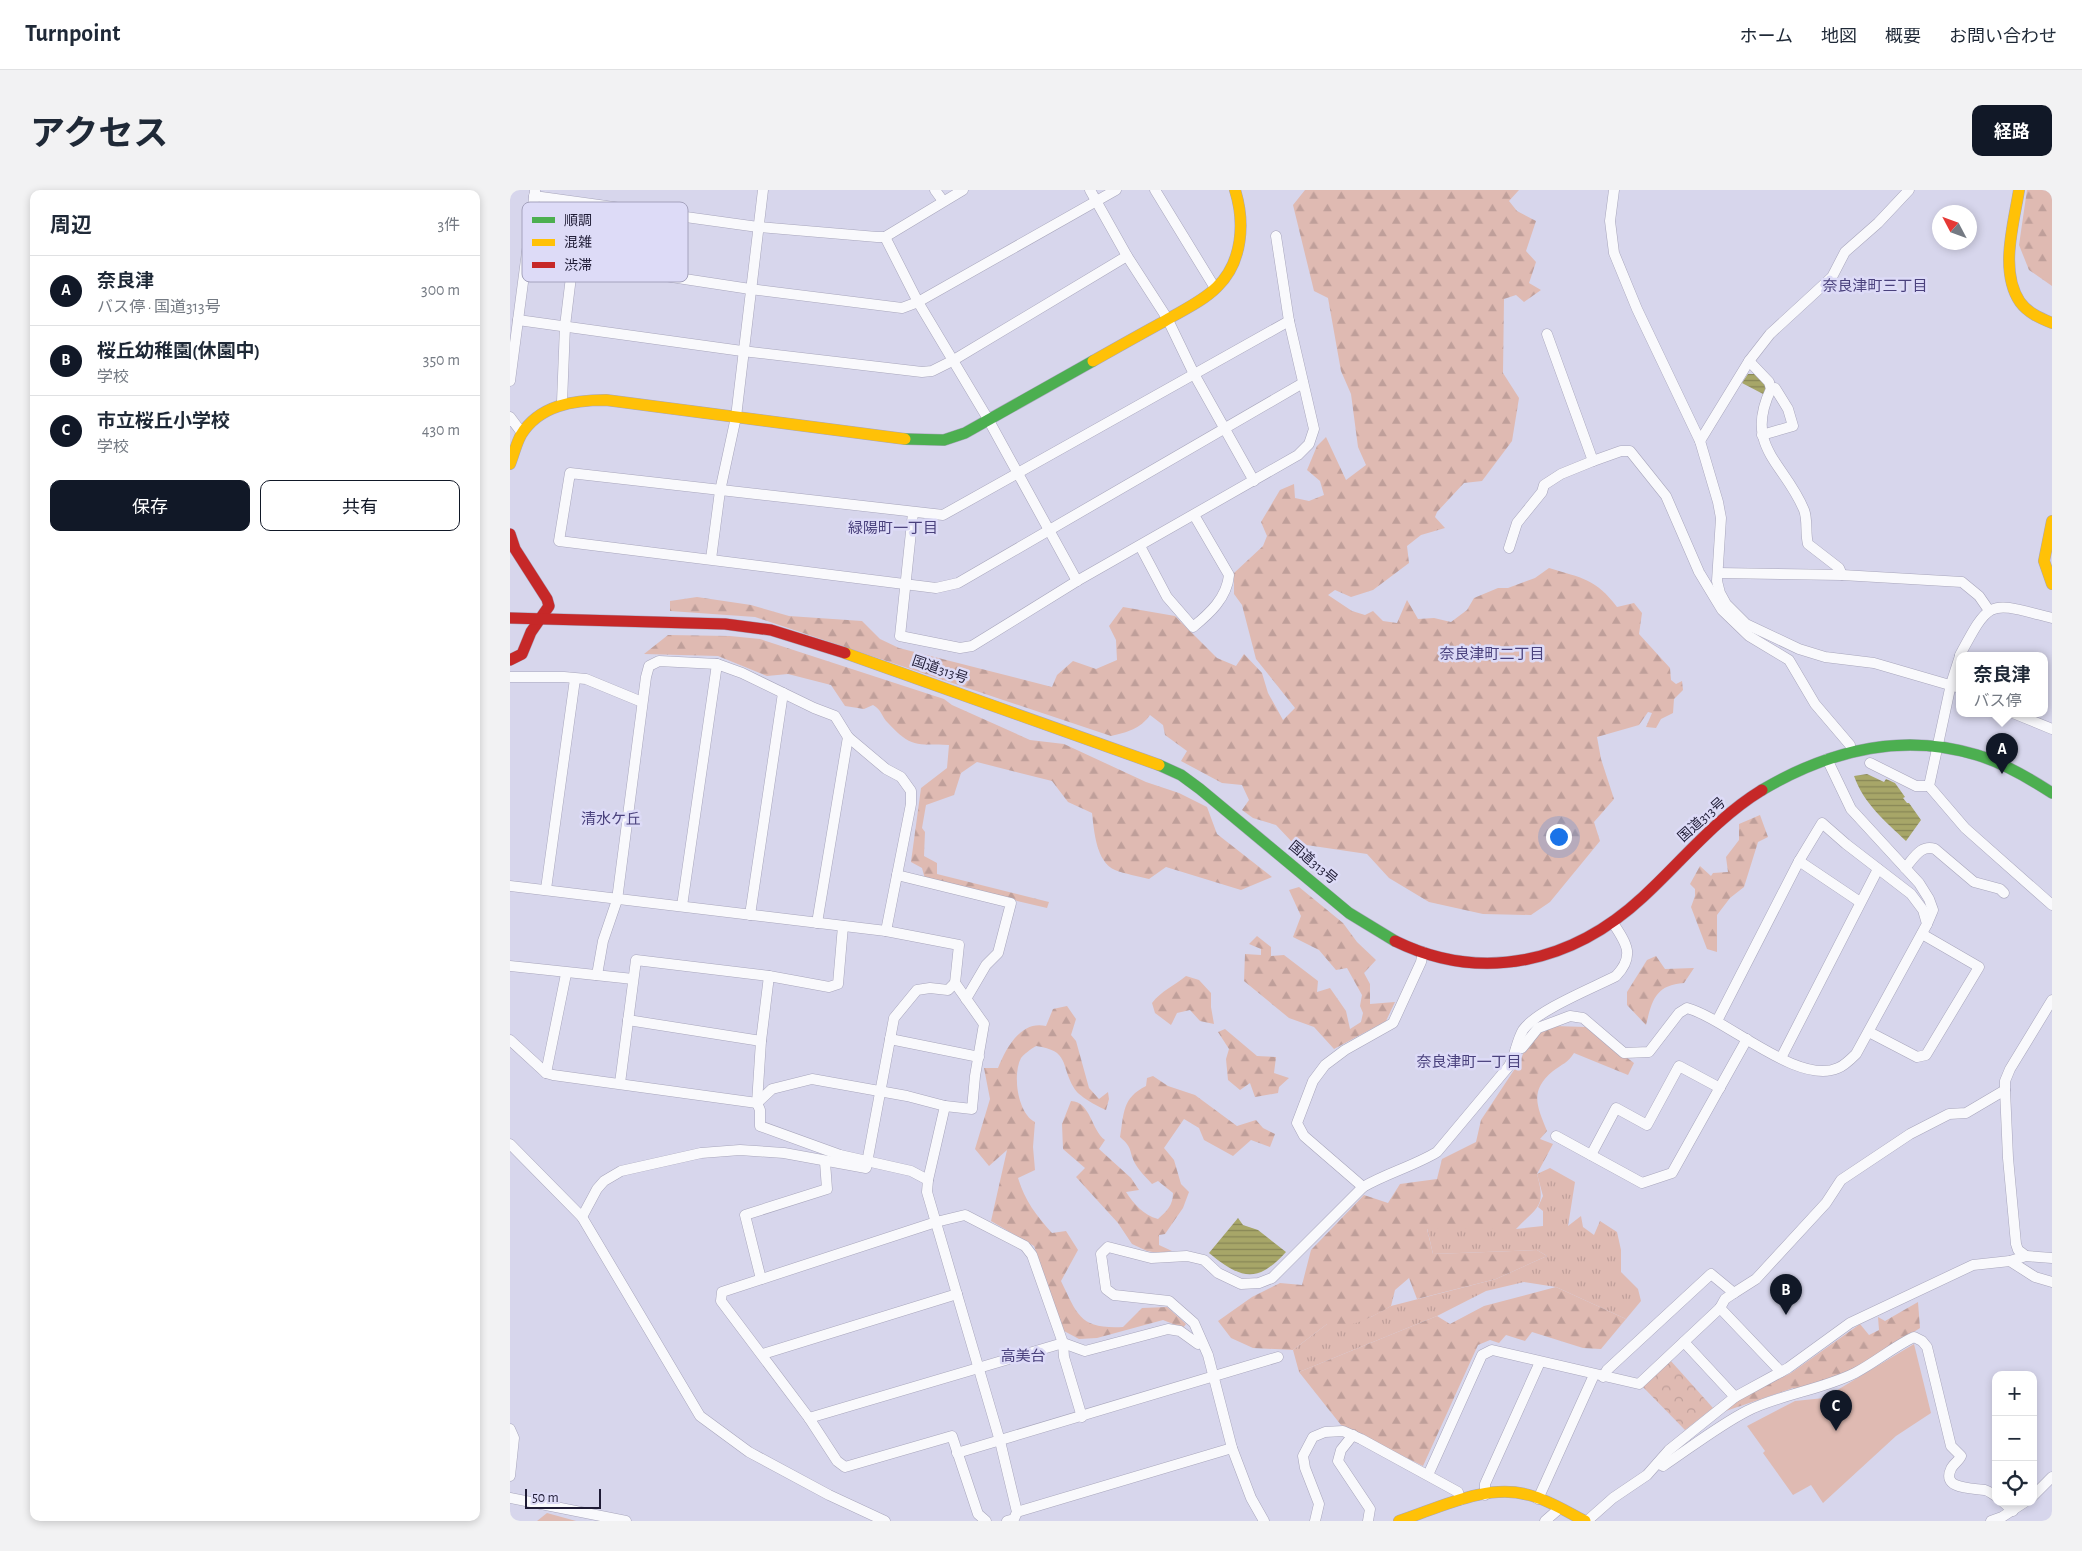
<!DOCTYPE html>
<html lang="ja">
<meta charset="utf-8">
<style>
:root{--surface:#fff;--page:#f2f2f3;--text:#1f2937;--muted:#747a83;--line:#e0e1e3;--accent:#111827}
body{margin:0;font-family:"Alegreya Sans","Noto Sans JP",sans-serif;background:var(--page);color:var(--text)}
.controls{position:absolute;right:15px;bottom:15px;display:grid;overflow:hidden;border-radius:10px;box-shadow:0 2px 8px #0003}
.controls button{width:45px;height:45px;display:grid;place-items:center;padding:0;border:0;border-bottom:1px solid var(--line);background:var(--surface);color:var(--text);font:25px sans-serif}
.compass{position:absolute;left:1422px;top:15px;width:45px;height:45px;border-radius:50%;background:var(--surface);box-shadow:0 2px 8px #0003;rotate:311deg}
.scale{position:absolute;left:15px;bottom:12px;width:76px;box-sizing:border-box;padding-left:5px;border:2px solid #1f1c36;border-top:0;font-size:14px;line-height:18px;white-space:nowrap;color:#1f1c36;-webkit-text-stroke:4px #dddbf7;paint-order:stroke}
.you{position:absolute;left:1048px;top:646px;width:18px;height:18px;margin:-12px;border:4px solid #fff;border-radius:50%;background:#1a73e8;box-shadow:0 0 0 8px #1a73e833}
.badge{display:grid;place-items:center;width:32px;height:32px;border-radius:50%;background:var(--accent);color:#fff;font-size:16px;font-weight:700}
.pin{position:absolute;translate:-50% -41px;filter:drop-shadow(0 1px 2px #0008)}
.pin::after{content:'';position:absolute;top:26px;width:18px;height:15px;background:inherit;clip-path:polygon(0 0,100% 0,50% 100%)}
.popup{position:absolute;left:1446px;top:462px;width:92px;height:65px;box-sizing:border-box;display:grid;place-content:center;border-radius:10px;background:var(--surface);filter:drop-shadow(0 1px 4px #0005);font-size:16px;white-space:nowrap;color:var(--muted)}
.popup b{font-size:19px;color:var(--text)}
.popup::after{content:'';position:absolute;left:50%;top:100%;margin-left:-10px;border:10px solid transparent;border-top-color:var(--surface)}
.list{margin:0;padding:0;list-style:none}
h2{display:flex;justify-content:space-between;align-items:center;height:65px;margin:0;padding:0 20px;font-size:21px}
h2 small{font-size:16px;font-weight:400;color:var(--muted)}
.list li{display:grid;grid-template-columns:32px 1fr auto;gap:15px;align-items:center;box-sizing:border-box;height:70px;padding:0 20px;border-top:1px solid var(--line)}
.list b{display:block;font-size:19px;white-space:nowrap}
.list p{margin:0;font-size:16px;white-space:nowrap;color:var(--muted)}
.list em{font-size:16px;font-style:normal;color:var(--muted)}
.actions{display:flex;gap:10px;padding:15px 20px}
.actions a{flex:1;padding:11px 0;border:1px solid var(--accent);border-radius:10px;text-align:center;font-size:18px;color:var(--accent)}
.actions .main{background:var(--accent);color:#fff}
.icon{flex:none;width:28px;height:28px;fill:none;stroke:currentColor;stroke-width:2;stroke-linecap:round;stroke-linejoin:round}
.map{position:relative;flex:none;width:1542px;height:1331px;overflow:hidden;border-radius:10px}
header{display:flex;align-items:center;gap:30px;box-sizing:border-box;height:70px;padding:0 25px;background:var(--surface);border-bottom:1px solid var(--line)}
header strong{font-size:24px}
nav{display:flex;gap:28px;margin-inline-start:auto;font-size:18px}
.intro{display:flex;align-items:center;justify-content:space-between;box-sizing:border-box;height:120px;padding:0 30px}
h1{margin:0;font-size:35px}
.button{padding:12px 22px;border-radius:10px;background:var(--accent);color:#fff;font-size:18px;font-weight:700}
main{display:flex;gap:30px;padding:0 30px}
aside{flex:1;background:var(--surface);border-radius:10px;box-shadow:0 2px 8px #0003}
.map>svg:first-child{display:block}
.grass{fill:url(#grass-tufts)}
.forest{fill:url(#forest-firs)}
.park{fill:url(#park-crowns)}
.pitch{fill:#dfbab2}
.water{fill:url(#water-rules)}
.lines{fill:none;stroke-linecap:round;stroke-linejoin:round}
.street-casing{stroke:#a8a6bc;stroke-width:11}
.fast-casing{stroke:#a8a6bc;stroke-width:12}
.slow-casing{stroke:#a8a6bc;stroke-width:12}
.jam-casing{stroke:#a8a6bc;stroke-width:12}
.street{stroke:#f9f9fc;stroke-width:10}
.fast{stroke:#4caf50;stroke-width:11}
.slow{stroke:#ffc107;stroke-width:11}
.jam{stroke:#c62828;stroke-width:11}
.labels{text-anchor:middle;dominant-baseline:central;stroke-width:5;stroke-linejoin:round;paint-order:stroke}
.street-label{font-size:14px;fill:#1f1c36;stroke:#dddbf7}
.neighbourhood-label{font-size:15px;fill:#49407c;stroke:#dddbf7}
.key{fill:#dddbf7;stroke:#a4a2bd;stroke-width:1}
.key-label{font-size:14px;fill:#1f1c36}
</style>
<header>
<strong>Turnpoint</strong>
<nav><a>ホーム</a><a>地図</a><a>概要</a><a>お問い合わせ</a></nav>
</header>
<div class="intro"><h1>アクセス</h1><a class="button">経路</a></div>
<main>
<aside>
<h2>周辺<small>3件</small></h2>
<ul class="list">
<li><span class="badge">A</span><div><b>奈良津</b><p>バス停 · 国道313号</p></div><em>300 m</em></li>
<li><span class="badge">B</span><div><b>桜丘幼稚園(休園中)</b><p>学校</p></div><em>350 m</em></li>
<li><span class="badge">C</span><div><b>市立桜丘小学校</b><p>学校</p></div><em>430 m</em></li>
</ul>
<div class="actions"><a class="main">保存</a><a>共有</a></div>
</aside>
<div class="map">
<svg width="1542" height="1331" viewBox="0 0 1542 1331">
<defs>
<pattern id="grass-tufts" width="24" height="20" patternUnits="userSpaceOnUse" patternTransform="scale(1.25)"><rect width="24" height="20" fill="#dfbab2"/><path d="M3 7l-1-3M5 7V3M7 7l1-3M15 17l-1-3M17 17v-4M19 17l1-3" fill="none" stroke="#bf9f9a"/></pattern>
<pattern id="forest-firs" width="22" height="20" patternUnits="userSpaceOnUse" patternTransform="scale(1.25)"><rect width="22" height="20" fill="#dfbab2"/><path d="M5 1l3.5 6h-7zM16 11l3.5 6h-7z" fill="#bf9f9a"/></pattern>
<pattern id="park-crowns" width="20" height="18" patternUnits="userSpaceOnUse" patternTransform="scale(1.25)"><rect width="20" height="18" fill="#dfbab2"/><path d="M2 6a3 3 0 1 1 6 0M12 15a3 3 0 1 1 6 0" fill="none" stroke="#bf9f9a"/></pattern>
<pattern id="water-rules" width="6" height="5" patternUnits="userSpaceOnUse" patternTransform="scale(1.25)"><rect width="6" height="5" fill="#a7a668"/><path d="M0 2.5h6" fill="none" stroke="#878656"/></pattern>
</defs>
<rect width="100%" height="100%" fill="#d7d6ec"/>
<polygon class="grass" points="1040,978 1065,992 1058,1036 1071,1026 1073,1037 1084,1045 1090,1031 1107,1042 1111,1060 1111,1082 1128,1099 1131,1111 1116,1129 1046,1097 1014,1092 976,1101 927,1126 789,1182 783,1160 817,1134 861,1127 881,1116 986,1089 1037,1066 1027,1060 923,1064 917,1038 1006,1039 1033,1036 1033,1021 1028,1017 1033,1006 1027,984"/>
<g class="forest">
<path d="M795 0H1009L999 11 1007 21 1026 31 1016 61 1026 72 1019 93 1031 100 1014 112 1006 105 994 109 993 183 1009 208 1002 251 972 291 954 293 927 322 925 327 935 338 911 345 897 356 899 373 863 400 841 407 825 400 818 405 842 421 855 425 863 421 873 431 887 433 897 410 908 429 924 428 941 432 957 420 964 408 988 398H998L1025 388 1039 378C1072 388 1086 389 1107 417L1124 413 1132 423 1129 444 1160 478 1161 490 1166 494 1172 491 1173 500 1164 509 1163 523 1151 529 1146 538 1136 537 1142 523 1138 522 1129 535 1087 547 1091 569 1104 609 1084 632 1090 651 1040 712 1021 725 973 724 919 712 879 688 857 664 783 653 766 635 743 628 732 620 739 610 732 595 712 593 671 571 677 561 655 545 653 535 640 525C630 539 618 542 601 546L245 427 160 421V411L187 407 241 415 279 426 352 431 370 449 389 458 542 497 547 485 563 471 586 479 607 470 606 450 599 436 613 417 665 426 707 468 726 476 734 464 752 483 758 503 773 530 785 518 746 469 732 415 724 404V383L753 356 757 346 751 332 770 300 784 294 785 308 799 311 814 305 810 291 797 280 807 256 816 247 836 290 856 275 848 257 841 204 831 181 818 108 804 101 783 15Z"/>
<polygon points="1517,0 1542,0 1542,96 1519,80 1509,55"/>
<path d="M158 445 220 446 250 449 434 509 442 515 520 550 554 554 636 592 669 603 697 617 707 644 762 687 731 700 656 677 639 689C628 686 615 684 605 680 586 672 584 640 582 623L558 612 542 591 467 572 451 583 444 605 416 615 412 638 415 642 414 666 427 673V684L539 712 537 718 415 689 412 678 401 672 411 598 437 578 439 555C406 554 401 558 378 533 371 526 372 520 363 515L354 519 335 516 321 495 278 484 257 486 208 466 134 464Z"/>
<polygon points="1250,625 1258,647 1248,652 1234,697 1220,708 1207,725 1207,762 1197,759 1181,717 1185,706 1185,699 1180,694 1190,676 1201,686 1203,683 1218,682 1216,667 1229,650 1229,634"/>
<polygon points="789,697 833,733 847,752 866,770 854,783 860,794 860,814 885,812 876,831 824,859 804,837 779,828 734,791 735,764 751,765 751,759 739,754 747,746 761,757 761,766 774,765 808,791 807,802 820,798 836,821 840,839 851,832 853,823 850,816 852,805 837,778 826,780 809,760 783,747 791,726 779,700"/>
<path d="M1146 766 1155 779 1184 778 1174 793C1145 795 1142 811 1136 835L1117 815V802L1137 770Z"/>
<path d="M676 786 689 790 701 803V817L704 834 690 831 680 820 667 823 661 835 645 823 642 813C651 801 664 796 676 786Z"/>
<path d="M557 816 566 829 561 845 566 851 579 898 589 909 598 902 599 909 596 920C587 916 568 906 564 898 550 874 560 861 526 856 521 859 514 864 511 868 502 885 508 924 525 932L523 957 525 980 508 988C515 1011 526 1025 542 1043L556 1041 568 1060 551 1091C568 1126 570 1139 613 1137L632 1118 657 1117 676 1134 673 1138 653 1130 587 1148 569 1149 554 1141 524 1056 481 1031 497 960 479 976 465 959 480 909 474 878H488C496 858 511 830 536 836L543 819Z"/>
<path d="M1044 836 1076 837 1124 873 1118 885 1064 863C1058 873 1052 874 1043 881 1019 901 1027 916 1037 941L1030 949 1043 954 1027 984C1036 1017 1029 1015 1006 1039H917L923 1064 1027 1060 1037 1066 986 1089 907 1109 899 1088 885 1100 881 1116C862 1127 838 1141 817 1134L783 1160 743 1158 721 1148 708 1131 742 1107 770 1093 792 1095 801 1060 854 1005 878 1013 890 994 927 989 932 969 966 952 971 930 1010 871 1016 857 1032 841Z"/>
<polygon points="715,839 747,866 766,867 764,883 779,888 769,897 768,903 745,907 740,893 730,900 718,890 716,869 719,859 708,842"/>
<path d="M643 886 658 896 685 905 727 936 746 930 753 938 765 944 760 957 741 950 723 966 694 950 689 938 674 929 654 958 664 970 671 994 679 1002 673 1018 655 1044 649 1045V1055L662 1061 648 1063 637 1061 622 1054 608 1033 566 987 575 978 553 959 552 934 561 911C581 912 581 940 595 950L589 959 621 988 629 1000 616 1002C624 1014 633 1025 648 1029 657 1021 663 1015 663 1003L648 991 642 994C637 988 630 982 626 975 618 961 624 959 610 947 614 923 612 908 636 896L637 888Z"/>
<polygon points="1046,1097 1116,1129 1091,1159 1073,1158 1022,1142 1015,1151 996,1145 989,1153 980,1150 968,1155 913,1276 831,1235 789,1182 927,1126 940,1134 974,1116"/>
<polygon points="1408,1112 1410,1138 1346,1179 1286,1201 1283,1198 1210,1223 1229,1208 1281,1183 1350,1134 1359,1145 1369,1140 1368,1127 1375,1131"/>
</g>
<polygon class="park" points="1160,1170 1203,1218 1175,1240 1132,1196"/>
<g class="pitch">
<polygon points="1404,1154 1421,1223 1386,1246 1313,1313 1301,1295 1283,1305 1253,1263 1255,1261 1237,1236 1285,1211 1314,1208"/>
<polygon points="37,1323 66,1331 27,1331"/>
</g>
<g class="water">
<polygon points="1238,184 1247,184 1256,193 1255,205 1232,193"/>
<path d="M1357 584 1374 592 1376 589 1385 593 1395 607 1393 608 1397 613H1399L1411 630 1396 651C1375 631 1354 614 1344 586Z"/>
<path d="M728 1028 733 1035 748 1040 776 1062C747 1094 731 1089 699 1063Z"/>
</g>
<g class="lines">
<g class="street-casing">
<g id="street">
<polyline points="425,0 433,11"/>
<polyline points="580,0 617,66 657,128 684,184 744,291"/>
<polyline points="645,0 705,98"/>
<polyline points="1104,0 1100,31 1104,63 1127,119 1190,251 1208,312 1211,328 1207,391 1210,403 1216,414 1236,434 1289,459 1315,467 1364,473 1450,498"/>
<polyline points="24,6 248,37 367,47 375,47 453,0"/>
<polyline points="375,47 408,112 478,229 567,391"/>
<polyline points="63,72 240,99 392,118 408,112 606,0"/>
<polyline points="8,130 232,161 412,182 422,181 442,171 617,66"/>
<polyline points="779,131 433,325 60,283 49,351 426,398 448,393 793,193"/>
<polyline points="1037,144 1083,271"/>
<path d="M1239 171 1259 192 1261 199C1233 257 1275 273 1294 320 1298 330 1295 343 1298 354L1329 378 1332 385"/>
<polyline points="0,191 25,1"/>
<polyline points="52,212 55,136 70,13"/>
<polyline points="0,227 12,243"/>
<polyline points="1252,245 1283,236 1278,219 1265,198 1261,199"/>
<polyline points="1190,251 1239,171 1260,144 1322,87 1335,62 1368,33 1399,0"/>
<polyline points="403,323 390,446 450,458 462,456 567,391 788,265 799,254 804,239 779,131 766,46"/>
<path d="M630 356 657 407 683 437C699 424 717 408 719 385L684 325"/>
<polyline points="999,358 1007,333 1032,302 1034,295 1051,284 1083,271 1111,261 1120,261 1156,306 1189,382 1212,420 1239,446 1279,470 1305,514 1340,555"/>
<polyline points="201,369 210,301 226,227 253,0"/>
<polyline points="1208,383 1332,385 1452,392 1469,406 1478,419"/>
<path d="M1450 465C1481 407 1479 412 1542 428"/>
<polyline points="1450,466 1441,494 1419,596 1455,638 1542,715"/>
<polyline points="0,487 54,487 76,489 132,512"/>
<polyline points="1503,523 1542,539"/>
<polyline points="1317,569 1341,619 1409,693 1419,709 1423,720 1417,734"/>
<polyline points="1360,573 1406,596 1419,596"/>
<polyline points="1289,671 1350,712"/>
<path d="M1395 678C1404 668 1411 654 1425 659L1464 692 1490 699 1494 703"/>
<polyline points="387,685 501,713 488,763 476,775 456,809"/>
<polyline points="0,696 376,741 449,755 445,793 474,834 465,886 462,919 435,916 397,906 302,889 262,899 247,913 43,885 36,883 0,850"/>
<polyline points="36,699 65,489"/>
<polyline points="172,716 207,474"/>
<polyline points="240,725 273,503"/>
<polyline points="307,733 338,547"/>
<polyline points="333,736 328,794 319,797 259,786 251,851 247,913 250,920 250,936 330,965 401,981 418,990 417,1002 490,1251 507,1322 504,1329 497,1331"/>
<polyline points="0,776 123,789"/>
<polyline points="87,785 93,751 107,710 136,487 139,476 149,471 207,474 232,483 304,518 325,526 338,547 376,579 391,587 401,601 401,614 376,741"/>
<polyline points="118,830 251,851"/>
<polyline points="1359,842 1407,867 1416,865 1469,777 1412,744"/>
<polyline points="380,849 469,867"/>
<path d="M1006 859 1012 858 1028 838 1060 826 1073 828 1114 863 1139 862 1169 823 1177 818C1217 829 1288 896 1328 878 1334 876 1341 869 1346 864L1417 734 1413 720 1401 704 1336 654 1312 633 1289 671 1207 831"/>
<polyline points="1271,868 1368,679"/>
<polyline points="36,883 56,784"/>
<polyline points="110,893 126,770 259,786"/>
<polyline points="1046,946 1132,993 1162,983 1237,849"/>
<polyline points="0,954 72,1027 190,1226 239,1262 319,1305 375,1331"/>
<polyline points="1081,965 1106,918 1137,935 1169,876 1210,898"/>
<polyline points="418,990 435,916"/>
<polyline points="853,997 794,946 787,933 803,891 815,875 835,860 883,833 911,772 913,762"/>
<polyline points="72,1027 87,999 94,991 111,981 191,963 230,960 274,963 356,978 384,828 407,800 420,798 438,800 445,793"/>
<polyline points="1516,1066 1508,1060 1506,1054 1498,968 1495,900 1495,891 1500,879 1542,810"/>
<polyline points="1500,1071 1525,1087 1542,1092"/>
<polyline points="251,1089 235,1025 317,999 315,972"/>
<polyline points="1210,1118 1215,1109 1224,1103"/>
<polyline points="1174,1152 1225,1207"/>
<polyline points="253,1164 447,1104"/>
<polyline points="1093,1187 1097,1180 1201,1084 1224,1103 1246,1089 1316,1013 1331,990 1400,944 1439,924 1456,923 1495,900"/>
<polyline points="299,1228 553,1153 575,1161 658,1139 670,1141 688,1154 692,1153"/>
<polyline points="0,1239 4,1248 0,1286"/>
<polyline points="843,1245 831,1260 828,1271 860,1319 858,1331"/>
<polyline points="447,1263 768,1167"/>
<path d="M1148 1273 1153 1276C1180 1258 1208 1236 1237 1221 1271 1204 1311 1200 1345 1183 1366 1172 1383 1157 1404 1147L1412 1151 1417 1157 1441 1256 1451 1266C1449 1271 1443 1274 1441 1279 1431 1300 1464 1298 1475 1300 1479 1301 1482 1304 1486 1306"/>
<polyline points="918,1285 972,1165 982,1160 1129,1194 1210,1118 1271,1182"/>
<polyline points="975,1305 975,1294 1030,1172"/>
<polyline points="1523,1306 1542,1287"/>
<polyline points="0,1308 116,1331"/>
<polyline points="1028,1309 1084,1185"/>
<polyline points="1493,1312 1503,1321"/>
<polyline points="507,1322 722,1258"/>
<polyline points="476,1331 468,1324 442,1246 335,1277 327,1271 299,1228 211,1111 212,1102 426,1032 455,1025 515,1056 522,1065 553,1153 554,1167 572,1227"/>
<path d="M754 1331 741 1308 722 1258 698 1165 684 1133 659 1111 604 1105 596 1099 591 1064 598 1057 641 1068 677 1066 694 1070 708 1083 731 1094 749 1093 762 1088 853 997C877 983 904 976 927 962L999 876C1006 864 1006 852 1013 840 1027 820 1083 798 1106 786 1125 766 1117 754 1103 733"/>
<polyline points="805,1331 809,1314 795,1278 793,1266 803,1247 815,1242 833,1241 851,1249 948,1302 950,1310"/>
<polyline points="1035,1331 1050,1318"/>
<polyline points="1077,1331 1103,1308 1137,1285 1159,1260 1225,1207 1278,1178 1340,1133 1463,1075 1500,1071 1516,1066 1542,1068"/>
<polyline points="1481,1331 1492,1327 1515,1312"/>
</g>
</g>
<g class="fast-casing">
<g id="fast">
<polyline points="395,249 434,250 455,243 583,171"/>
<polyline points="649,575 671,585 690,599 839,723 885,751"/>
<path d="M1252 600C1318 561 1392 542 1467 565 1494 573 1519 588 1542 603"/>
</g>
</g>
<g class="slow-casing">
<g id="slow">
<path d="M1509 0C1504 33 1489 81 1510 112 1518 123 1530 128 1542 133"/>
<path d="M583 171C606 158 629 145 653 132 671 121 692 112 707 97 733 72 735 32 725 0"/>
<path d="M0 274C4 264 6 254 11 245 29 215 64 210 96 210L395 249"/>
<polyline points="1542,331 1534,371 1542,394"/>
<polyline points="335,463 649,575"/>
<path d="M889 1331C929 1318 976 1293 1019 1305 1039 1310 1057 1322 1075 1331"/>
</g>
</g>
<g class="jam-casing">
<g id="jam">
<polyline points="0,344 5,359 37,409 39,416 21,442 12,464 0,470"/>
<polyline points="0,428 215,434 261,440 335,463"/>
<path d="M885 751C973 794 1063 772 1133 707 1172 671 1206 628 1252 600"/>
</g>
</g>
<use href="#street" class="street"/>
<use href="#fast" class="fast"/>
<use href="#slow" class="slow"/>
<use href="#jam" class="jam"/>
</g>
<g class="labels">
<g class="street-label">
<text transform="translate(430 480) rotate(19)">国道313号</text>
<text transform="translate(1192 630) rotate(-42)">国道313号</text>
<text transform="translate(803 673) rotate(40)">国道313号</text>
</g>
<g class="neighbourhood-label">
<text x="1365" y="96">奈良津町三丁目</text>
<text x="383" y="338">緑陽町一丁目</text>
<text x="982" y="464">奈良津町二丁目</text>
<text x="101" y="629">清水ケ丘</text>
<text x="959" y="872">奈良津町一丁目</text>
<text x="513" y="1166">高美台</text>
</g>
</g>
<rect x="12" y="12" width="166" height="80" rx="8" class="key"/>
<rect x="22" y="27" width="23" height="6" fill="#4caf50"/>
<rect x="22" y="49" width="23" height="7" fill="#ffc107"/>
<rect x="22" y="72" width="23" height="6" fill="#c62828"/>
<g class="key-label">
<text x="54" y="35">順調</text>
<text x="54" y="57">混雑</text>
<text x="54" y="80">渋滞</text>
</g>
</svg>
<div class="controls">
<button>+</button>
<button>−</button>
<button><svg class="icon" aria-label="locate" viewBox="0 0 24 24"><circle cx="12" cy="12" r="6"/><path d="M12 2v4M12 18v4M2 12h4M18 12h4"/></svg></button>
</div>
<svg class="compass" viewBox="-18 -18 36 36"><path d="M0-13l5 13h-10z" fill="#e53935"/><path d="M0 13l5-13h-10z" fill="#747a83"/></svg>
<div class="scale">50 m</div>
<div class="you"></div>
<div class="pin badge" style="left:1492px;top:584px">A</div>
<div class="popup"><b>奈良津</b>バス停</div>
<div class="pin badge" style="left:1276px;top:1125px">B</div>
<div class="pin badge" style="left:1326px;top:1241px">C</div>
</div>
</main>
